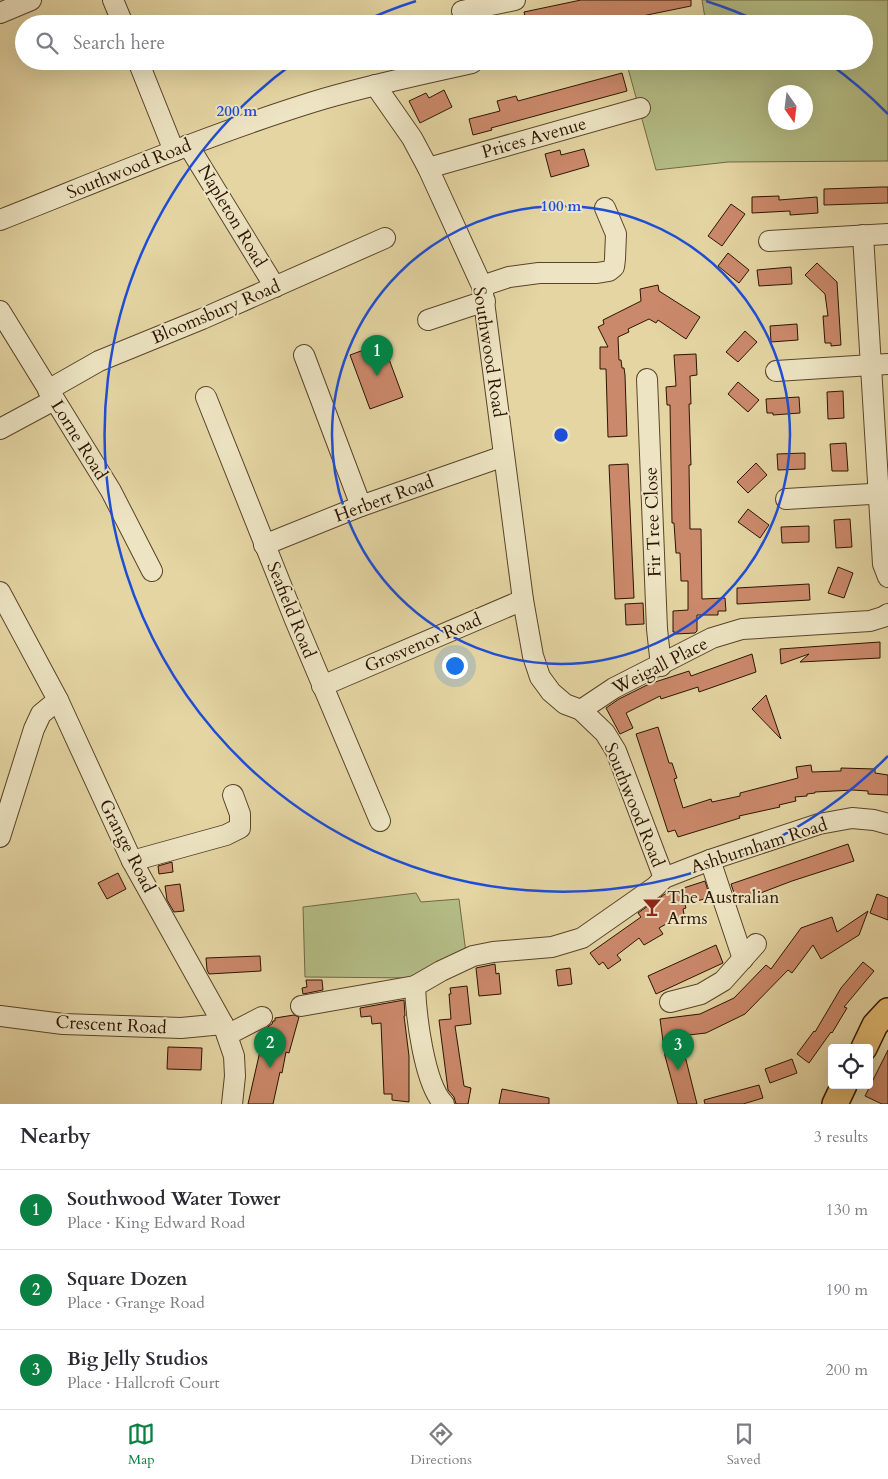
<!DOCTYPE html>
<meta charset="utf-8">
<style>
:root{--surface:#fff;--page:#f7f7f7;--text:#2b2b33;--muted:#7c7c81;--line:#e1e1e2;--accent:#0b8043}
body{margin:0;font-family:Cardo,serif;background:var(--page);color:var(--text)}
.controls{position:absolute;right:15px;bottom:15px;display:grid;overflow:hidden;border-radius:5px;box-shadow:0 5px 20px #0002}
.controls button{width:45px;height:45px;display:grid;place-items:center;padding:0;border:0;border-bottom:1px solid var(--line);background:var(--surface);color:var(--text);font:25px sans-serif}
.compass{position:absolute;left:768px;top:85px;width:45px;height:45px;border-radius:50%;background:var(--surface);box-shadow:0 5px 20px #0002;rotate:166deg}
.you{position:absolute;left:454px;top:665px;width:18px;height:18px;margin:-12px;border:4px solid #fff;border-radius:50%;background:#1a73e8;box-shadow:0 0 0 8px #1a73e833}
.badge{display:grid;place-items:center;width:32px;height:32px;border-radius:50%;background:var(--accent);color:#fff;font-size:16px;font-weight:700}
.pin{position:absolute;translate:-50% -41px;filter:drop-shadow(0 1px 2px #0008)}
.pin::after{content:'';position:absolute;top:26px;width:18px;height:15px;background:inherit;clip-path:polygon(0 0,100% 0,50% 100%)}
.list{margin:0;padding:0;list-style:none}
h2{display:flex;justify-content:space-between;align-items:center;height:65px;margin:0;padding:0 20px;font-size:21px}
h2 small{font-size:16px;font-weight:400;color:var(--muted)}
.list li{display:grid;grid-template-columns:32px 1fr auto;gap:15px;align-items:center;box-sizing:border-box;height:80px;padding:0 20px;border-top:1px solid var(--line)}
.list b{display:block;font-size:19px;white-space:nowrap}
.list p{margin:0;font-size:16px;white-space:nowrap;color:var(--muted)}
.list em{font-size:16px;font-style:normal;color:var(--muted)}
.icon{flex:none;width:28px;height:28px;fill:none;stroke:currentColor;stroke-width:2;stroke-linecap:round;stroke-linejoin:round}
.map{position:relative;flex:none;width:888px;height:1104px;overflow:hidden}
.search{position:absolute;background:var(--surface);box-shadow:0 5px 20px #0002;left:15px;right:15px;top:15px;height:55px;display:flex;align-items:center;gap:12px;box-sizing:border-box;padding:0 18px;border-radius:28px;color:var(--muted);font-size:19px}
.sheet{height:305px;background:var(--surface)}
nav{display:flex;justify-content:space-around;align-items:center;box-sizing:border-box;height:70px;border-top:1px solid var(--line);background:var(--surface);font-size:14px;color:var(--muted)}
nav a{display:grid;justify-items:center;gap:2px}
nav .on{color:var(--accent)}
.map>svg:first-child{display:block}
.green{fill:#b4bd86;stroke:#706843;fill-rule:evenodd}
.building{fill:#cb896b;stroke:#2b1400}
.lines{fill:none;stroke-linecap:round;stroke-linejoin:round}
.minor-casing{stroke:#594429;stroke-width:22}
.major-casing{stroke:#2b1400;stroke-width:28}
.minor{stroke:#ede4c3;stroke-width:20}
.major{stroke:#e2ba72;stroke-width:25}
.ring{fill:none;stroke:#1d4ed8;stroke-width:2.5}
.labels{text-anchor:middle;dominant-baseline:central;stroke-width:4;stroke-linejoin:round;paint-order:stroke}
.street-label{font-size:18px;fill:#2b1400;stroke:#ede4c3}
.poi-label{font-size:18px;fill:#2b1400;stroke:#ede4c3;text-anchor:start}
.centre{fill:#1d4ed8;stroke:#ede4c3;stroke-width:2.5}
.ring-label{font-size:15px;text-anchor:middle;font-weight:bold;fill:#1d4ed8;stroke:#ede4c3;stroke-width:4;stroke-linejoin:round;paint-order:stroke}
</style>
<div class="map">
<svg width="888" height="1104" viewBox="0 0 888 1104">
<rect width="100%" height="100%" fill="#e4d5a3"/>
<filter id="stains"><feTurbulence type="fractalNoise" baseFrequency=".004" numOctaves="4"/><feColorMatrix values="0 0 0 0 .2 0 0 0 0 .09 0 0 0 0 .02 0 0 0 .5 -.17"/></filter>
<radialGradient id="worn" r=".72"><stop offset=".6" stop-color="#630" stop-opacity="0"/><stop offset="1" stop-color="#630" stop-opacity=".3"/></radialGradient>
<g class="green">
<path d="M702 0H888V161L728 162 656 170 626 61H864V24H706ZM776 92H806V122H776Z"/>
<polygon points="416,893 421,902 459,899 466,953 417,978 305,977 303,907"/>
</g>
<g class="building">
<polygon points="581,0 691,0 691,6 603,24 527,24 524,12"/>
<polygon points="622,73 627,91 491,128 492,130 473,135 469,119 500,111 497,101 516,96 518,101"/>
<polygon points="444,90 452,107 420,123 409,101 426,93 429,98"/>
<polygon points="584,149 589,166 551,177 545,154 560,150 561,155"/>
<polygon points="881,187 888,187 888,203 824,205 824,189"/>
<polygon points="779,196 779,200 817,197 818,213 790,215 790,211 752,213 752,197"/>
<polygon points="731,204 745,214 722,246 708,236"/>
<polygon points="728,253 749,270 739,283 718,266"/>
<polygon points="817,263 837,282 841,345 831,346 831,343 825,343 823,316 828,316 825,294 805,275"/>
<polygon points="791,267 792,284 759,286 757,270"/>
<polygon points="658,285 659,291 700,317 686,339 658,320 656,323 649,319 628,329 629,332 618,337 619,360 621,360 622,368 624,368 625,375 627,436 608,437 606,369 600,369 600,347 608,347 598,327 604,324 603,320 641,301 640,289"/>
<polygon points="797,324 798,340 771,342 770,326"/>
<polygon points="745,331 757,342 738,362 726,352"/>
<polygon points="383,343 403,397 370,409 350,355"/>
<polygon points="696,354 697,375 690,376 691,404 689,404 691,465 689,465 690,529 701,529 702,599 725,598 726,611 718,611 718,615 697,615 697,631 695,633 675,634 675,632 673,632 673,611 688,610 688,581 681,581 680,553 676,553 674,523 672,523 670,405 667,405 666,387 676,386 674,355"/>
<polygon points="738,382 759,400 748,412 728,394"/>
<polygon points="843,391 844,418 828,419 827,392"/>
<polygon points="799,397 800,413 773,415 773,413 767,413 766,399"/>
<polygon points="846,443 848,471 832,471 830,444"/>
<polygon points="805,453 805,469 778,470 777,454"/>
<polygon points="756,463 767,475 748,493 737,482"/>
<polygon points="628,464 634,598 615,599 609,465"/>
<polygon points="748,509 769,525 760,538 738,522"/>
<polygon points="850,519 852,547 836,548 834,520"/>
<polygon points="809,526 809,542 782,543 781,527"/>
<polygon points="838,567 853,573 844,598 828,593"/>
<polygon points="809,584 810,600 737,604 737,588"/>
<polygon points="643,603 644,624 626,625 625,604"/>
<polygon points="880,642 880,658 800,662 809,654 781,664 780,649"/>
<polygon points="752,654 756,672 699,692 698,687 661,699 660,696 626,713 633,728 620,734 606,708 619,699 649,684 689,671 691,676"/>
<polygon points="766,695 781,739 752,709"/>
<polygon points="658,727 669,763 672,763 677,778 674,779 683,808 711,799 712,802 740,796 740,793 798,778 796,767 811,765 812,772 841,771 841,768 875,769 875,773 888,775 888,795 868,794 868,791 853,790 815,792 815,793 807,794 807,796 795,797 796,801 779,805 780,807 739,816 740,818 678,837 675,830 668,832 636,734"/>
<polygon points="848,844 854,861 792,881 737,902 731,884"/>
<polygon points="172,862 173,872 159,874 158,866"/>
<polygon points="118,873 126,889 107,899 98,883"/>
<polygon points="705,881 710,897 685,905 686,908 683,909 684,914 659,928 663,934 644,945 639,938 617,955 621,960 608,969 603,962 599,965 590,953 641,917 638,913 665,894"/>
<polygon points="180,884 184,911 174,912 167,900 165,886"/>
<polygon points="877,894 888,898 888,920 870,913"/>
<polygon points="868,911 859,935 821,959 813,945 792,973 788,970 745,1014 706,1033 680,1036 697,1104 678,1104 665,1056 660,1019 700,1014 734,998 766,965 771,969 801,928 832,917 837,932"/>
<polygon points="716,945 723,963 656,994 648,976"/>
<polygon points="260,956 261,971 209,974 207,970 206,958"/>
<polygon points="863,962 874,971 844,1007 847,1008 832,1033 831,1032 809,1063 797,1054 814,1031 815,1032 841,988"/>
<polygon points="495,964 496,974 499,973 501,994 479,996 476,968"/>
<polygon points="570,968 572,984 558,986 556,970"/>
<polygon points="306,980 322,980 323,990 303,994 302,988 307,987"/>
<polygon points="467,986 471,1024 455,1026 464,1086 471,1088 468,1104 456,1104 454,1097 448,1090 439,1020 451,1019 449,994 451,994 450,988"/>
<polygon points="404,1000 405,1016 404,1016 409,1056 409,1102 392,1100 392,1094 384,1094 381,1023 372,1024 371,1016 361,1017 360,1008"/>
<polygon points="294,1015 299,1017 289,1053 286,1052 282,1073 280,1072 273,1104 248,1104 265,1029 272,1024 273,1021 275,1021 275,1018"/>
<polygon points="168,1047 202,1048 201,1070 167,1069"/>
<polygon points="888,1050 888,1104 882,1104 865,1096"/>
<polygon points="792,1059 797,1073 770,1083 765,1069"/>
<polygon points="759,1085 763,1098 743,1104 705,1104 704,1100"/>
<polygon points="502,1089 549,1098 549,1104 499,1104"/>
</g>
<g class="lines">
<g class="minor-casing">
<g id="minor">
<polyline points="113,0 123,24"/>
<polyline points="462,11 515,0"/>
<polyline points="0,13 31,0"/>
<polyline points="138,61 174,151"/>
<polyline points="375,85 412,138 428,168 482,286 523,600 533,656 540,677 551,692 565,704 581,710 605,733 616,751 664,878"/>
<polyline points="188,145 275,287"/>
<polyline points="428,168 640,108"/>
<path d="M0 220C104 179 207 135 313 102 365 86 419 75 472 63V61"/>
<polyline points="863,235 883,564 888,577"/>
<polyline points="769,241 888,234"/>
<polyline points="482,286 509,277 539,273 597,273 609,271 614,267 615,259 616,234 605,208"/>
<polyline points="0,311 111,491 152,571"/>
<polyline points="428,320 485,301"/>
<polyline points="304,355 361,506"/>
<polyline points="776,371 888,364"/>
<polyline points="647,379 657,629 661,666"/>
<polyline points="48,390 99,361 202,319 385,238"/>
<polyline points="206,397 295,620 380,821"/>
<polyline points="0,429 54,400"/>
<polyline points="786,499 888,493"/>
<polyline points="264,545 361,506 504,456"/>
<polyline points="0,592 58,700 132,861 223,1024 234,1056 235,1076 232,1104"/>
<polyline points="322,686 523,600"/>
<polyline points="581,710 614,688 712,638 742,629 870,621 883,617 888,614"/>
<polyline points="0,837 34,729 41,714 58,700"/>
<polyline points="710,860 743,959"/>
<polyline points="132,861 226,835 240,828 240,814 233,795"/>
<path d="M415 986C416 1015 424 1084 444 1104"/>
<polyline points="670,1002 701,994 723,981 756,944"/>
<polyline points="301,1006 415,986 441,971 473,956 493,952 552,947 582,938 655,887 664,878 710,860 819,824 852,818 874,820 888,824"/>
<polyline points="0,1016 63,1024 181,1028 223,1024"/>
<polyline points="227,1035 262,1017"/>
</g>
</g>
<g class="major-casing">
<g id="major">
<polyline points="864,1048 875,1025 888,1011"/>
<polyline points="835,1104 844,1085"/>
</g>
</g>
<use href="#minor" class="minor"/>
<use href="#major" class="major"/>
</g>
<g class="ring">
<circle cx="561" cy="435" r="229"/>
<path d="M888 756A458 458 0 1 1 295 62M360 23A458 458 0 0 1 416 1M706 1A458 458 0 0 1 762 23M827 62A458 458 0 0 1 888 114"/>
</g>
<defs>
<g id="bar-bare" transform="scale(1.5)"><path d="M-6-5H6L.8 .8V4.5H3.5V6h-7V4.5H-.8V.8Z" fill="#8f2418" stroke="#ede4c3" stroke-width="2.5" paint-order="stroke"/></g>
</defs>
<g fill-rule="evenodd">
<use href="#bar-bare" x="652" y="907"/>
</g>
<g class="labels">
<g class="street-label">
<text transform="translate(534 138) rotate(-16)">Prices Avenue</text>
<text transform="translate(129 169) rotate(-22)">Southwood Road</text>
<text transform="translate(232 216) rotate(59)">Napleton Road</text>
<text transform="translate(216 312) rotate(-23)">Bloomsbury Road</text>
<text transform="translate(489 352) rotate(81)">Southwood Road</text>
<text transform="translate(79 440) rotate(58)">Lorne Road</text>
<text transform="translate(384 499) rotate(-20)">Herbert Road</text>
<text transform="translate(653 522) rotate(-92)">Fir Tree Close</text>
<text transform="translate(291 610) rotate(68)">Seafield Road</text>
<text transform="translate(423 643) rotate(-23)">Grosvenor Road</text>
<text transform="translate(660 666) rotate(-27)">Weigall Place</text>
<text transform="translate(634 805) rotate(68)">Southwood Road</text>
<text transform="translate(127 846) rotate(63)">Grange Road</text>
<text transform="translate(759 846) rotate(-18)">Ashburnham Road</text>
<text transform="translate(111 1025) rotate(3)">Crescent Road</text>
</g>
<g class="poi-label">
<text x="667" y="897">The Australian<tspan x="667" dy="21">Arms</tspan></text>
</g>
</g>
<circle cx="561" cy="435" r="8" class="centre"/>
<g class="ring-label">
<text x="237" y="116">200 m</text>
<text x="561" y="211">100 m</text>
</g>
<rect width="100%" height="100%" filter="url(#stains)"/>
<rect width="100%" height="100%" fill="url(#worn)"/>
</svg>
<div class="controls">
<button><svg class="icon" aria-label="locate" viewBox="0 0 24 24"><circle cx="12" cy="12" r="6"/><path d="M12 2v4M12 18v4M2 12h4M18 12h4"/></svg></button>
</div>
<svg class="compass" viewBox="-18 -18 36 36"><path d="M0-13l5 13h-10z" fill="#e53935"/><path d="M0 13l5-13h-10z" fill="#7c7c81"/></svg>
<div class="you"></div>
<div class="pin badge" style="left:377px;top:376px">1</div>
<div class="pin badge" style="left:270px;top:1068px">2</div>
<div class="pin badge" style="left:678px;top:1070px">3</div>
<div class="search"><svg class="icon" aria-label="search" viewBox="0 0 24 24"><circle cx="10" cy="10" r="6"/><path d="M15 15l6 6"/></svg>Search here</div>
</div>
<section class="sheet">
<h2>Nearby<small>3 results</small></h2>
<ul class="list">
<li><span class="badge">1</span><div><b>Southwood Water Tower</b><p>Place · King Edward Road</p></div><em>130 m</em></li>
<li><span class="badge">2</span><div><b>Square Dozen</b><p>Place · Grange Road</p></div><em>190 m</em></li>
<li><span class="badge">3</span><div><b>Big Jelly Studios</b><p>Place · Hallcroft Court</p></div><em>200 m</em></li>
</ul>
</section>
<nav>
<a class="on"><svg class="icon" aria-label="map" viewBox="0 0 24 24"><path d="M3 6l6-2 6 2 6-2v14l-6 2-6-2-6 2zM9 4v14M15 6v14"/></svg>Map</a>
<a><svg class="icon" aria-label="directions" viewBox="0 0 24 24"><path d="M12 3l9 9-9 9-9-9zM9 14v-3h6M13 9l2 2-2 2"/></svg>Directions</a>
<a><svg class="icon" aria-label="saved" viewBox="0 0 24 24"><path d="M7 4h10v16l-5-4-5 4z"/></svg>Saved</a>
</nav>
